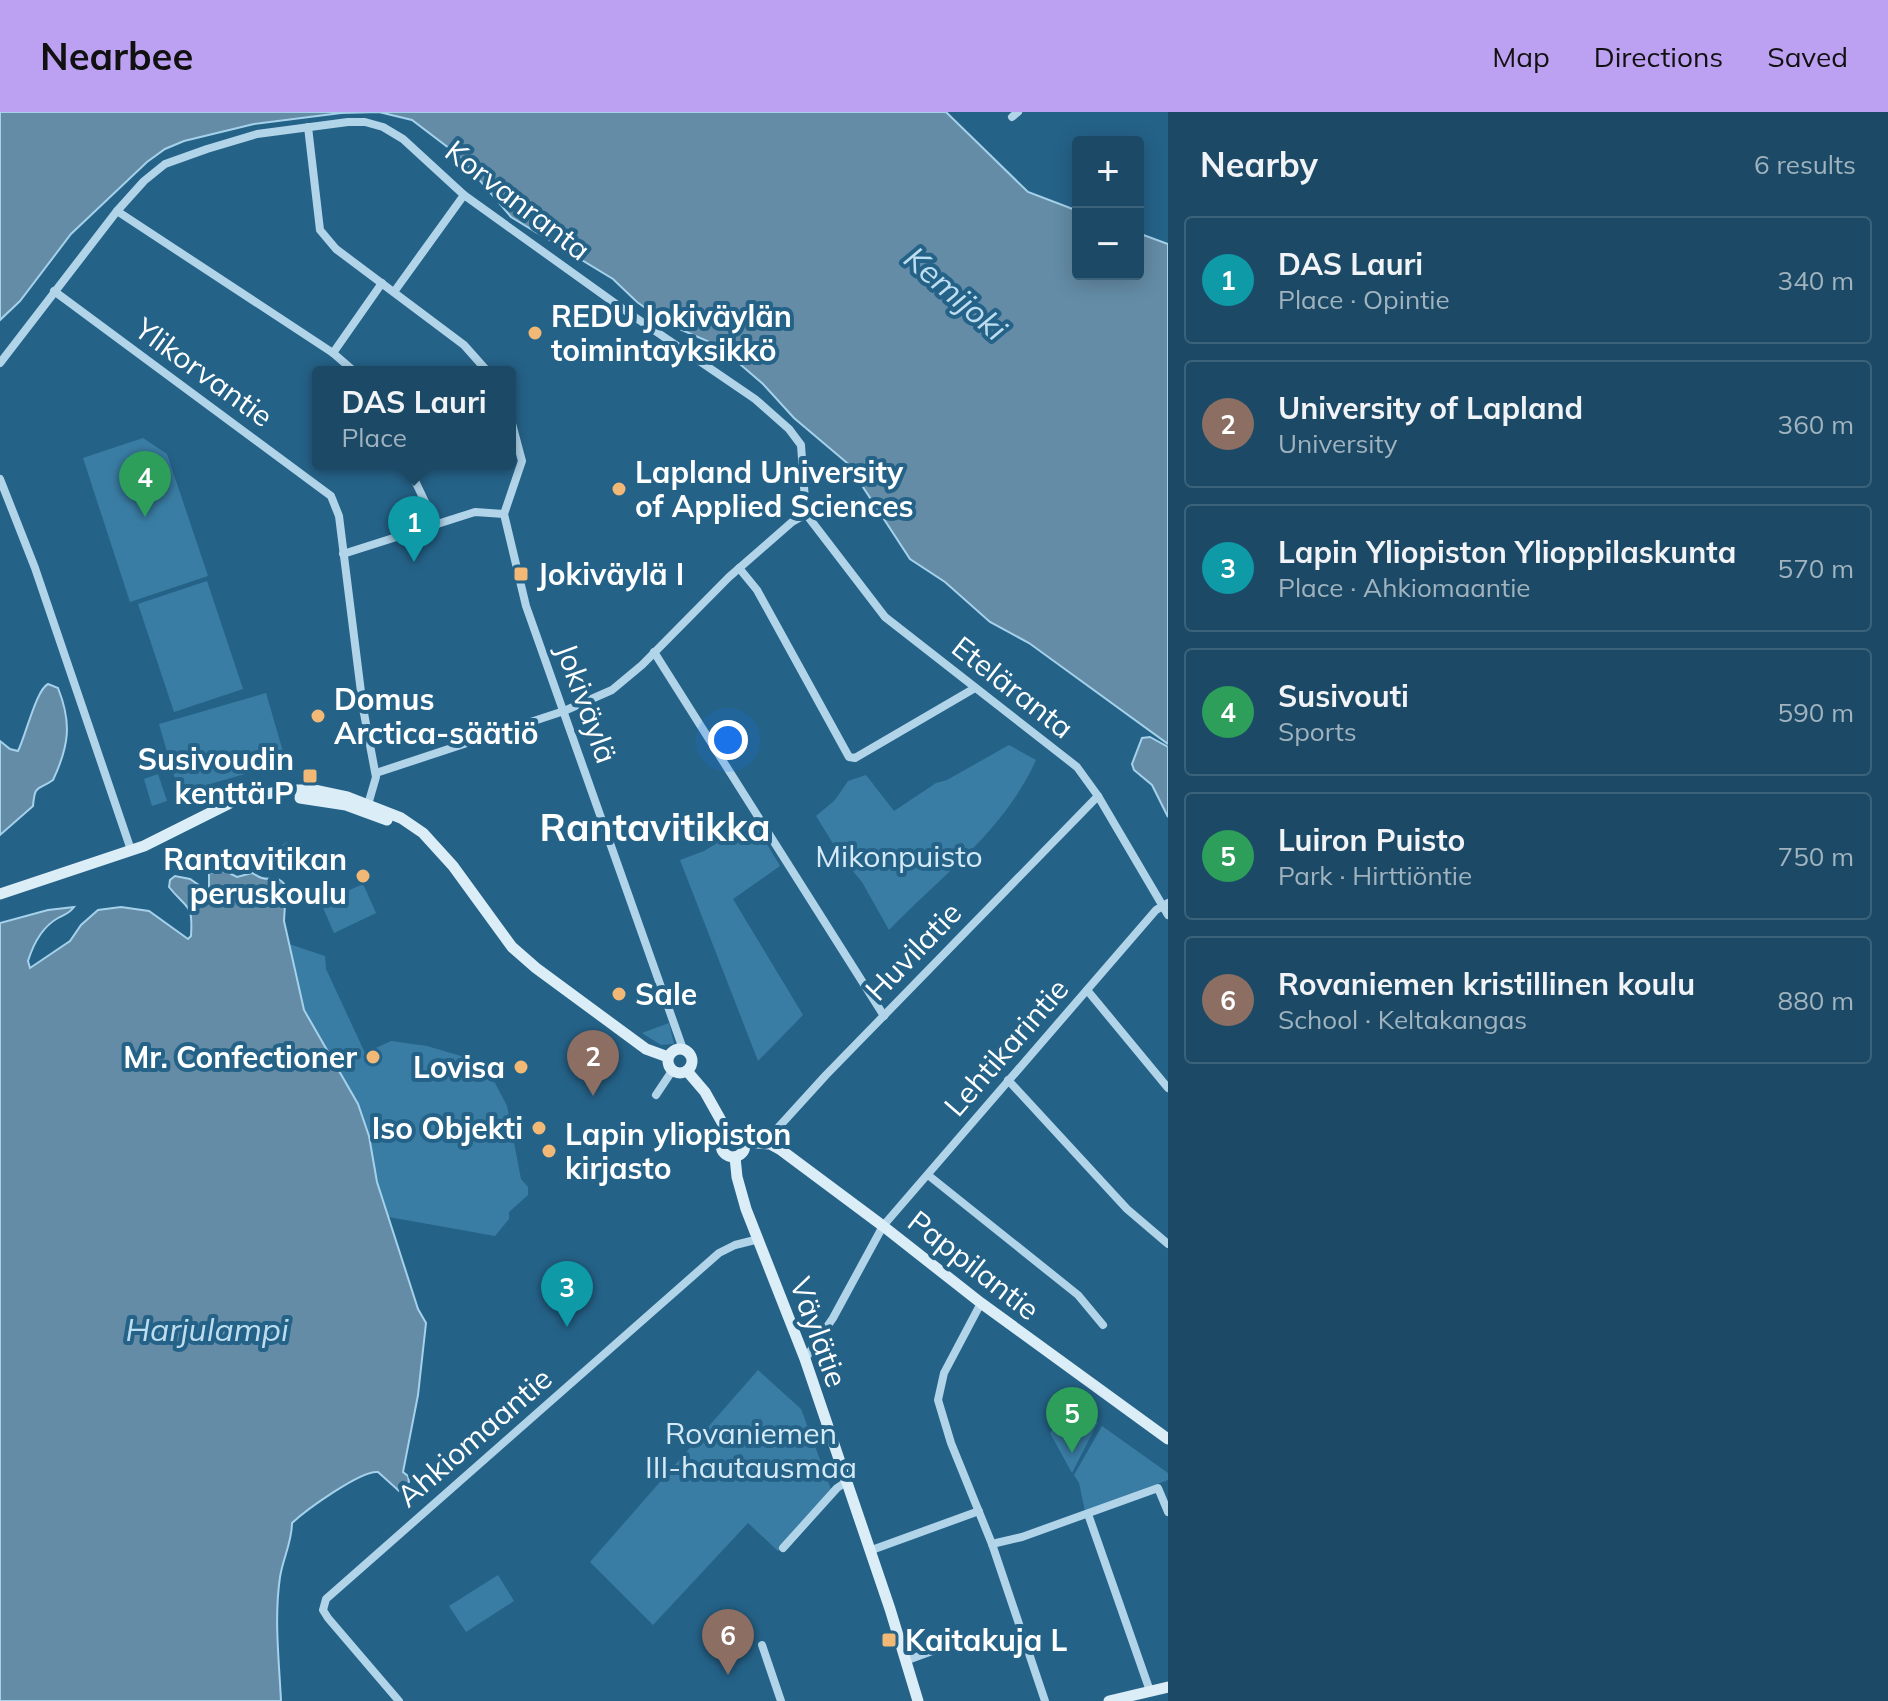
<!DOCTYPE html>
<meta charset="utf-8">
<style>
:root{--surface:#1c4a66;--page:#25516c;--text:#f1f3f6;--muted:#a0b3bf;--line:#3a627a;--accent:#bca0f2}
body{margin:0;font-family:Mulish,sans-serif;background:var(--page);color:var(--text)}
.controls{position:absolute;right:24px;top:24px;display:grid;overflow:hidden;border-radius:8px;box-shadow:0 4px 20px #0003}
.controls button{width:72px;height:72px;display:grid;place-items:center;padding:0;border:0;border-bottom:2px solid var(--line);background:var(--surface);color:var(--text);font:40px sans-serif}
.you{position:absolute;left:728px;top:628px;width:28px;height:28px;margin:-20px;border:6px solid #fff;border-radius:50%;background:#1a73e8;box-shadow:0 0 0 12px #1a73e833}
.badge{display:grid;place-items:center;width:52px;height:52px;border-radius:50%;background:var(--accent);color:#fff;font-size:26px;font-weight:700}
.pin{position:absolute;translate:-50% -66px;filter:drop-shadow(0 2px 4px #0008)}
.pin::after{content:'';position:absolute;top:42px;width:28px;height:24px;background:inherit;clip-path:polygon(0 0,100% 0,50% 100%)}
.popup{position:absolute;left:312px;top:254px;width:204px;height:104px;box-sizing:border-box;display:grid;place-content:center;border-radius:8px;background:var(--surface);filter:drop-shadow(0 2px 6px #0005);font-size:26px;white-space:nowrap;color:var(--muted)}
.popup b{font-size:30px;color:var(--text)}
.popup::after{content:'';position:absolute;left:50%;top:100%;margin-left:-16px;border:16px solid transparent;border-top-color:var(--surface)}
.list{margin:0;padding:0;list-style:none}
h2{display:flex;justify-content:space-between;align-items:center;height:104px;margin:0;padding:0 32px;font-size:34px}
h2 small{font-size:26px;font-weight:400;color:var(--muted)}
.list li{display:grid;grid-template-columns:52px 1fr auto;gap:24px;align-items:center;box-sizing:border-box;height:128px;margin:0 16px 16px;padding:0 16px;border:2px solid var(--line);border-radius:8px}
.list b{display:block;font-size:30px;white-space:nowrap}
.list p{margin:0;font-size:26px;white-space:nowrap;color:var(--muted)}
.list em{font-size:26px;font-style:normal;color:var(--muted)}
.map{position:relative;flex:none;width:1168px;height:1589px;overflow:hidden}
header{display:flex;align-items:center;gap:48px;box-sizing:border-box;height:112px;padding:0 40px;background:var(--accent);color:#111}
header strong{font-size:38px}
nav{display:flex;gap:44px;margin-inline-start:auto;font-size:28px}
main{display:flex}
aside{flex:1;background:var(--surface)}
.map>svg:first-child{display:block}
.green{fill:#3a7da4}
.water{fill:#648ca6;stroke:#a5d1ea;stroke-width:2}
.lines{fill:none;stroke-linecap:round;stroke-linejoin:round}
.street{stroke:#b1d4e9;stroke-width:8}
.secondary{stroke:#dbedf7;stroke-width:11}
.poi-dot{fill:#f2b876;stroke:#256288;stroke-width:3}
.labels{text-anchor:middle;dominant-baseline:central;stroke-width:8;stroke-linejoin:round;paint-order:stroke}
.street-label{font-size:30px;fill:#fff;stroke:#256288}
.poi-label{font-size:30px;font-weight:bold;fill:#fff;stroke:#256288;text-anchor:start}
.park-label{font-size:30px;fill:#d5eaf7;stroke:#256288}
.water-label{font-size:32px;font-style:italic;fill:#bdddf0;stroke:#256288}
.district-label{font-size:38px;font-weight:bold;fill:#fff;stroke:#256288}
</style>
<header>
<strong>Nearbee</strong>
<nav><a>Map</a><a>Directions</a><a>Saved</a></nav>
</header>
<main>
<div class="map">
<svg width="1168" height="1589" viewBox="0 0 1168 1589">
<rect width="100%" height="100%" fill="#256288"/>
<g class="green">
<polygon points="143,326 167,342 208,464 130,490 83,346"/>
<polygon points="207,469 243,577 174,600 138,492"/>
<polygon points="266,581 286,650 179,681 159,612"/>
<path d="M1009 633 1036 648C1004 719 942 763 889 818L862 770 842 746 816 704 835 688 848 669 866 663 894 699 936 671 947 668Z"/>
<polygon points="158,662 167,689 152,694 144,667"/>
<polygon points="753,709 780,754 733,787 803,903 758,949 680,748 704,739"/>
<polygon points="287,730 299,756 287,761 273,738"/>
<polygon points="363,772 376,801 334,821 321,791"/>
<polygon points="284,809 289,832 325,844 326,857 365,941 391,929 427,934 461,944 481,959 495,971 507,994 521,1067 528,1075 528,1083 509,1100 509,1107 495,1124 389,1105 418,1197 426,1211 418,1283 403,1360 107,1186"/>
<polygon points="669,911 674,932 661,933 642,921"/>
<polygon points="758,1258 801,1297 832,1380 778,1439 748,1411 653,1513 590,1450"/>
<polygon points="1066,1299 1085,1300 1098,1310 1072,1361 1050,1321"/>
<polygon points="1102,1314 1168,1361 1168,1368 1085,1399 1079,1371 1074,1363"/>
<polygon points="498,1463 514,1489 466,1520 449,1494"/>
</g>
<g class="water">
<polygon points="0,0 946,0 1028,80 1078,99 1078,162 1138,162 1138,121 1168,132 1168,632 1029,531 990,510 945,470 910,447 863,375 859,361 794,306 763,272 719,234 668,212 637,190 613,167 511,105 458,43 412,8 379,0 341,1 254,12 184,29 165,37 147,50 71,122 20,189 0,208"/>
<path d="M48 572 58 576C72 611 69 634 53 668 38 679 35 671 33 694L0 723V629L10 637 18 639C26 623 36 578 48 572Z"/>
<polygon points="1150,625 1168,635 1168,705 1152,673 1134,658 1132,652 1142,626"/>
<path d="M225 759 237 765 252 761C255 762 258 765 262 766 272 769 279 762 286 775L284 809 304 898 358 992 369 1024 377 1070 418 1197 426 1211 418 1283 403 1360 408 1364 409 1370 399 1379 378 1360C361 1358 306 1398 292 1411 292 1430 283 1446 280 1465 274 1506 279 1548 281 1589H0V811L48 798 74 795C69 802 65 802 58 806 42 815 33 833 28 849L30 856 70 829 81 813 98 798 121 795 149 799 188 827 191 824C193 790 188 799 169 775L170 768 175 764 190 767 209 780V761Z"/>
</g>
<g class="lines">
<g class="street">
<polyline points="1012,5 1018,0"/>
<polyline points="308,15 320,118 336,137 464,233 488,260"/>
<polyline points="117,99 333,241 355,260"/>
<polyline points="54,179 331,384 339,404 363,596 376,665 367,696"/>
<polyline points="394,180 464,83"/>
<polyline points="333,241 382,171"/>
<polyline points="0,251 117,99 144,69 165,52 207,37 257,22 348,10 365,10 383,15 403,27 464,83 623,197 755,287 789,317 801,333 806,402"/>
<polyline points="510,304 522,349 504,402 526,494 683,937"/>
<polyline points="407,352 436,413"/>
<polyline points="0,367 35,456 131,738"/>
<polyline points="806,402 885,505 1077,655 1098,684 1168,803"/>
<polyline points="343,442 475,400 504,402"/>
<polyline points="739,456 757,478 849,645 855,646 975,576"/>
<polyline points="654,540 884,904"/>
<polyline points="376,661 564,599 612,578 642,553 729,465 792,410 806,402"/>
<polyline points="1087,878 1168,976"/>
<polyline points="1008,968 1127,1097 1168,1132"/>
<polyline points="656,983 672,959"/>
<polyline points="770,1032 775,1019 826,963 1098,684"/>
<polyline points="928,1063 1078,1183 1103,1213"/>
<polyline points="981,1191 944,1261 938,1288 951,1331 992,1432 1045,1589"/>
<polyline points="805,1247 833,1206 883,1114 1156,798 1168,791"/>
<polyline points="1088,1402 1150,1579"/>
<polyline points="992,1432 1022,1425 1158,1376 1168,1400"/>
<polyline points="783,1436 837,1376 846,1370"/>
<polyline points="869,1439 979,1399"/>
<polyline points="762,1533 781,1589"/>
<polyline points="905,1549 965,1527"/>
<polyline points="399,1589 328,1506 323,1498 326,1487 719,1141 735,1133 759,1127"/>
</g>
<g class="secondary">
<polyline points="300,686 346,693 387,708"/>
<polyline points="0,782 144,734 238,687 289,678 314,678 347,685 401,706 423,721 453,754 512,835 536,856 646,937 668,945"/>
<circle cx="680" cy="949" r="12"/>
<polyline points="687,959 705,980 728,1021"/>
<circle cx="733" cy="1033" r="12"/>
<polyline points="745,1030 770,1032 781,1038 883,1114 981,1191 1168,1327"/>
<polyline points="735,1045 737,1065 746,1097 805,1247 890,1497 918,1589"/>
<polyline points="1109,1589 1168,1575"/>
</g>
</g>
<g class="poi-dot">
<circle cx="535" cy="221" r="8"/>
<circle cx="619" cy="377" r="8"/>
<rect x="513" y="454" width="16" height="16" rx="4"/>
<circle cx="318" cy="604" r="8"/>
<rect x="302" y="656" width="16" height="16" rx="4"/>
<circle cx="363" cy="764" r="8"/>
<circle cx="619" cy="882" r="8"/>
<circle cx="373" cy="945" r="8"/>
<circle cx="521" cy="955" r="8"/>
<circle cx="539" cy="1016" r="8"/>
<circle cx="549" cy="1039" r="8"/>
<rect x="881" y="1520" width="16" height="16" rx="4"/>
</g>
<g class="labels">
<g class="street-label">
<text transform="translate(518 88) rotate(38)">Korvanranta</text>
<text transform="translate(204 260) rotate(36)">Ylikorvantie</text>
<text transform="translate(1013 575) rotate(38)">Eteläranta</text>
<text transform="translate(587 591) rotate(70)">Jokiväylä</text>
<text transform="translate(913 839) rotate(-46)">Huvilatie</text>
<text transform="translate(1006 935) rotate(-49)">Lehtikarintie</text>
<text transform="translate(974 1153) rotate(38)">Pappilantie</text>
<text transform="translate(819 1220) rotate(70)">Väylätie</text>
<text transform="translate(474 1325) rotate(-41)">Ahkiomaantie</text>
</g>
<g class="poi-label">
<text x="551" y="204">REDU Jokiväylän<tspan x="551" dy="34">toimintayksikkö</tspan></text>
<text x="635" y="360">Lapland University<tspan x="635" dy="34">of Applied Sciences</tspan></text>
<text x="537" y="462">Jokiväylä I</text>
<text x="334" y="587">Domus<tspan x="334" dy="34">Arctica-säätiö</tspan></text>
<text x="294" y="647" text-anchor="end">Susivoudin<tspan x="294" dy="34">kenttä P</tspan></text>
<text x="347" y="747" text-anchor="end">Rantavitikan<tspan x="347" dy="34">peruskoulu</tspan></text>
<text x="635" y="882">Sale</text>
<text x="357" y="945" text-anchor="end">Mr. Confectioner</text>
<text x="505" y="955" text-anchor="end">Lovisa</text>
<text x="523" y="1016" text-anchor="end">Iso Objekti</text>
<text x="565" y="1022">Lapin yliopiston<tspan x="565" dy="34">kirjasto</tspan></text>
<text x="905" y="1528">Kaitakuja L</text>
</g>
<g class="park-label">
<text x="899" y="744">Mikonpuisto</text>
<text x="751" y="1321">Rovaniemen<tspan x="751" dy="34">III-hautausmaa</tspan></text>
</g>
<g class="water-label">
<text transform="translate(956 181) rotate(41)">Kemijoki</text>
<text x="207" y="1217">Harjulampi</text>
</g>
<g class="district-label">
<text x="655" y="715">Rantavitikka</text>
</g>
</g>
</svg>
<div class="controls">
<button>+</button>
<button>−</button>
</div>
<div class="you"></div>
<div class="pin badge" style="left:414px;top:450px;background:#0f9aa8">1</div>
<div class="popup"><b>DAS Lauri</b>Place</div>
<div class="pin badge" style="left:593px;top:984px;background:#8d6e63">2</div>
<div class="pin badge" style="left:567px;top:1215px;background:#0f9aa8">3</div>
<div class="pin badge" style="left:145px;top:405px;background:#2e9e5b">4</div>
<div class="pin badge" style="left:1072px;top:1341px;background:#2e9e5b">5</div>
<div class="pin badge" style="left:728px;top:1563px;background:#8d6e63">6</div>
</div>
<aside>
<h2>Nearby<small>6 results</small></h2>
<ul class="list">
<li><span class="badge" style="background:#0f9aa8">1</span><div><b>DAS Lauri</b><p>Place · Opintie</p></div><em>340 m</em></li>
<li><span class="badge" style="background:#8d6e63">2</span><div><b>University of Lapland</b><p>University</p></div><em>360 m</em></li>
<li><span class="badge" style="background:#0f9aa8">3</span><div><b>Lapin Yliopiston Ylioppilaskunta</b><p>Place · Ahkiomaantie</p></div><em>570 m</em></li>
<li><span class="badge" style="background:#2e9e5b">4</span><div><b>Susivouti</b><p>Sports</p></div><em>590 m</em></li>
<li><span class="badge" style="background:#2e9e5b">5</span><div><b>Luiron Puisto</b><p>Park · Hirttiöntie</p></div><em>750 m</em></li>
<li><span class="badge" style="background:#8d6e63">6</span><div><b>Rovaniemen kristillinen koulu</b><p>School · Keltakangas</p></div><em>880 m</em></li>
</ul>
</aside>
</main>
